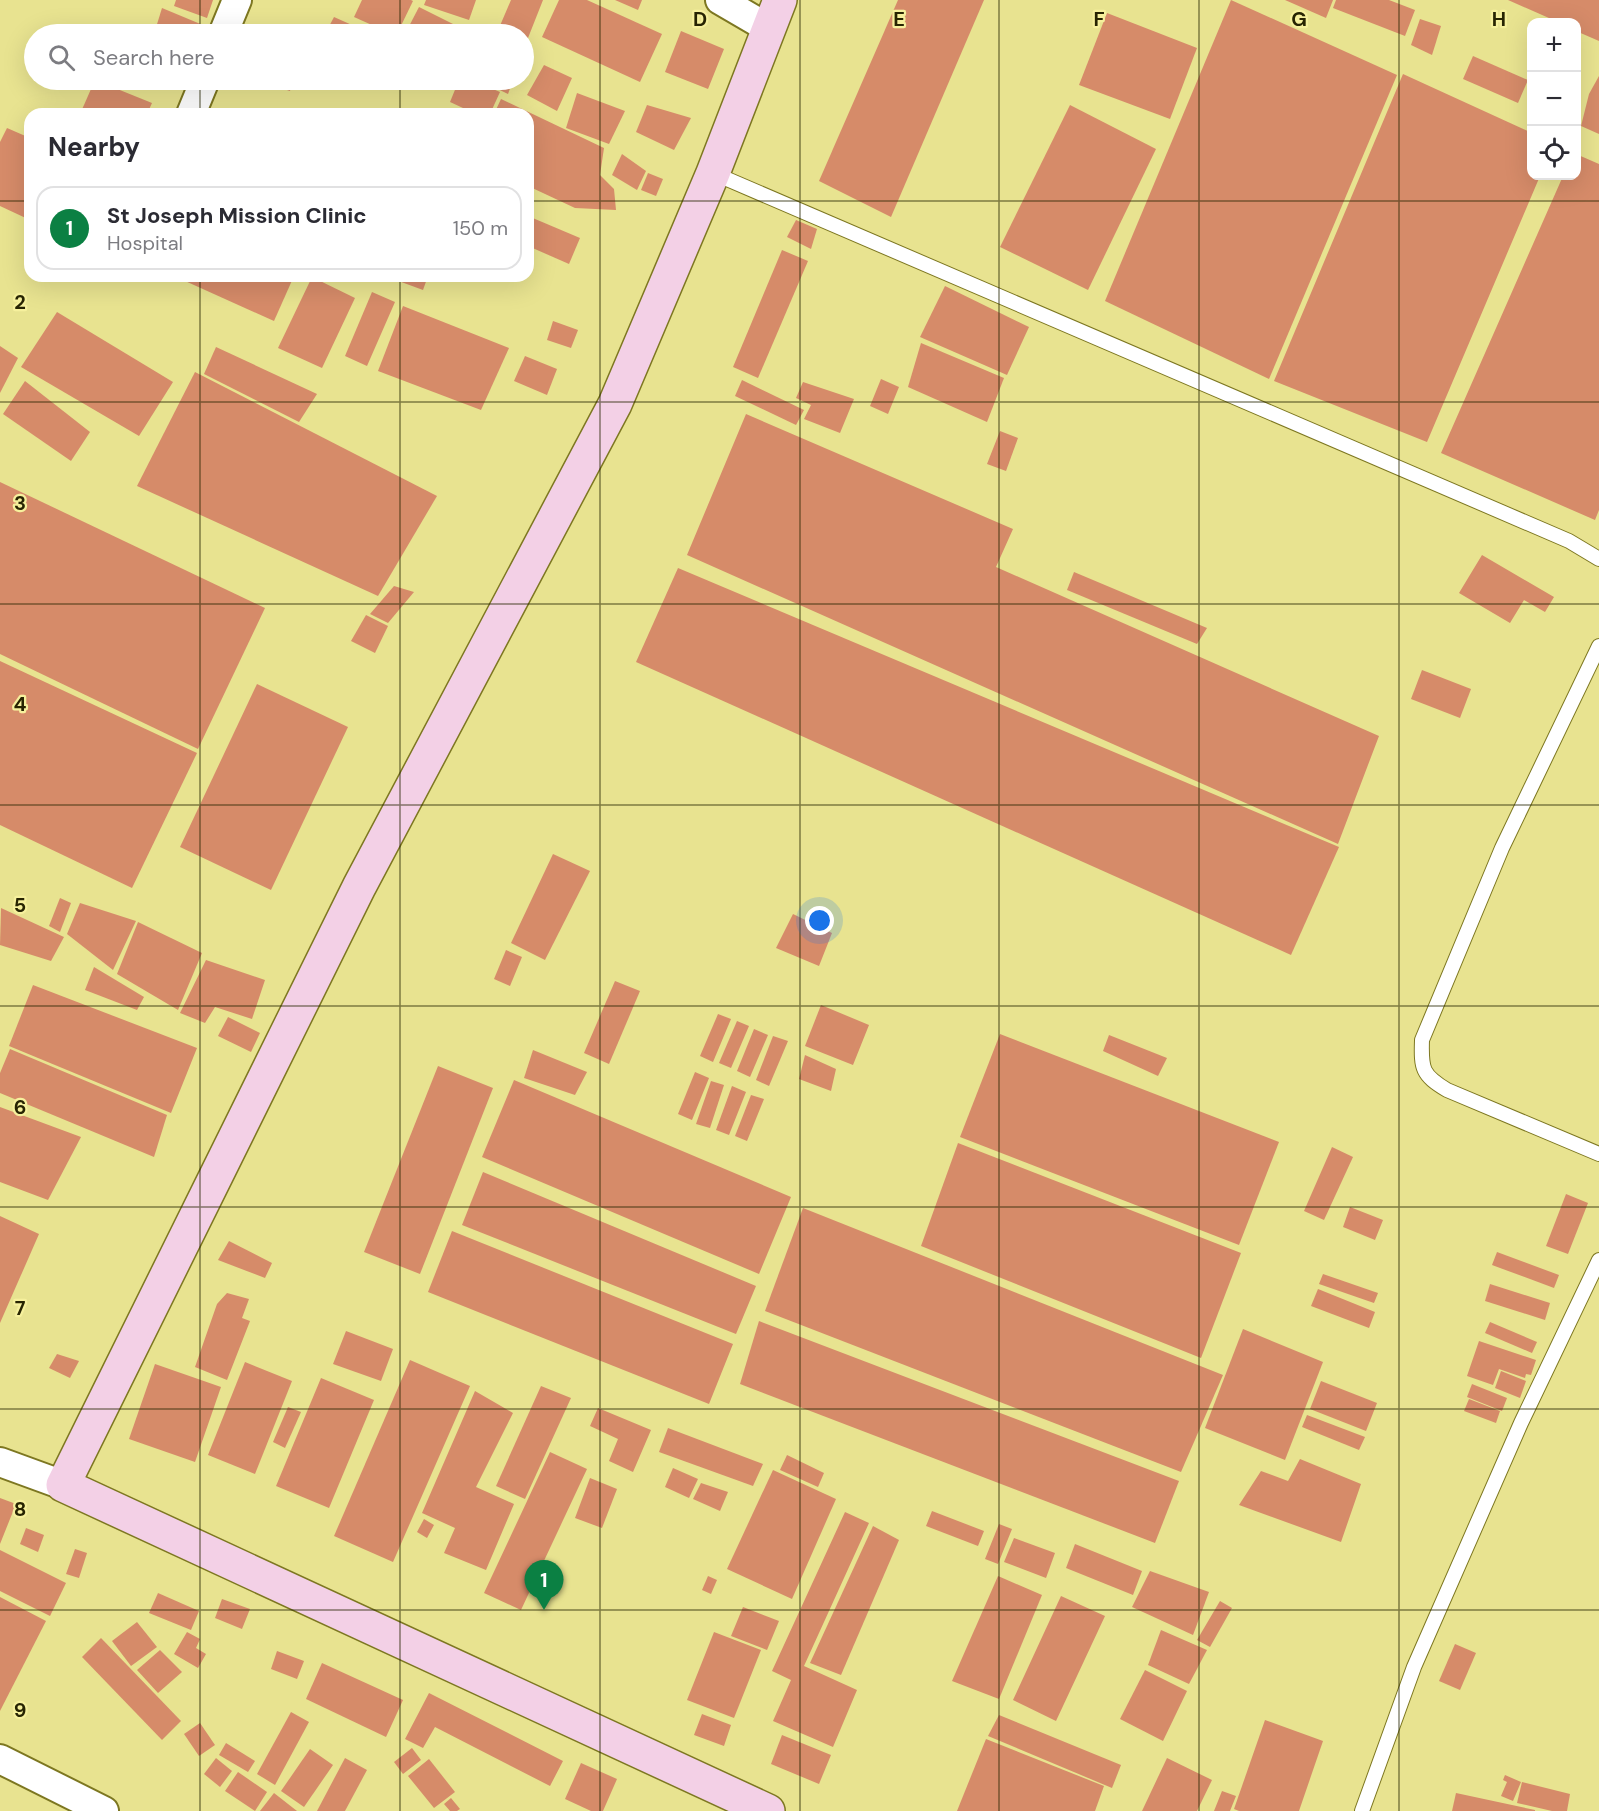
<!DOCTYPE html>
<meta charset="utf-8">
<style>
:root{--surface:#fff;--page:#f7f7f7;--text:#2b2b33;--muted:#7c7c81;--line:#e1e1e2;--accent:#0b8043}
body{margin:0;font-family:"DM Sans",sans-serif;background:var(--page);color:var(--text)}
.controls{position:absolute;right:18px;top:18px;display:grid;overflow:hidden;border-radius:12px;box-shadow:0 6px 24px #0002}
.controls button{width:54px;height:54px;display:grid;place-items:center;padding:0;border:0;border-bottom:2px solid var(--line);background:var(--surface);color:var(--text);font:30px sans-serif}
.you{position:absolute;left:820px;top:921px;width:21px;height:21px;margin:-15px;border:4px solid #fff;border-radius:50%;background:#1a73e8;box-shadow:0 0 0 9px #1a73e833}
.badge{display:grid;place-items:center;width:39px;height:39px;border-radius:50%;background:var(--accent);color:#fff;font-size:20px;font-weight:700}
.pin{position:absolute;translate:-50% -50px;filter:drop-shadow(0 2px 3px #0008)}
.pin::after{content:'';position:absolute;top:32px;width:21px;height:18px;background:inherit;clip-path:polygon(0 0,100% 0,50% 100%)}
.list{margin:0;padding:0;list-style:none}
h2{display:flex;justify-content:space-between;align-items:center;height:78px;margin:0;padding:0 24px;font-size:26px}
h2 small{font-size:20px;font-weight:400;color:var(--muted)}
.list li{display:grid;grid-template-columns:39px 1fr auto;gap:18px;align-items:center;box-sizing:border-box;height:84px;margin:0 12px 12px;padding:0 12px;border:2px solid var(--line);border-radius:18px}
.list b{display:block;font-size:22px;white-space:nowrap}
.list p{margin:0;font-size:20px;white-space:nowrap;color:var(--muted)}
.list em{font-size:20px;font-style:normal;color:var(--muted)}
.icon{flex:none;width:33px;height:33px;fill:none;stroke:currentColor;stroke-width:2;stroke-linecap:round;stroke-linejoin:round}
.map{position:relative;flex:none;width:1599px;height:1811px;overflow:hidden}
.search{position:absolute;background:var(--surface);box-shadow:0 6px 24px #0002;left:24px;top:24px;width:510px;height:66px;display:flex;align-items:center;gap:15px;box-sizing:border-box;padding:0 21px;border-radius:33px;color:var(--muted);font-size:22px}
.panel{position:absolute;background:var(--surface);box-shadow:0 6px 24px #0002;left:24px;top:108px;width:510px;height:174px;border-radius:18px}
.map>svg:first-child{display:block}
.building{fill:#d68b69}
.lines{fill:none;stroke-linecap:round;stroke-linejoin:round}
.lane-casing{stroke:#7d7721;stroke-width:16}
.street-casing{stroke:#7d7721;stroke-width:32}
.secondary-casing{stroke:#7d7721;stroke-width:36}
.lane{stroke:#fff;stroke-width:14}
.street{stroke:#fff;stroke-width:28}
.secondary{stroke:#f3d0e6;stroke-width:33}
.grid{fill:none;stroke:#272402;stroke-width:1.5;stroke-opacity:0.55}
.grid-label{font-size:20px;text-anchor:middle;font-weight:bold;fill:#272402;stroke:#f6f09d;stroke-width:4.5;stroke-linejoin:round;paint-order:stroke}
</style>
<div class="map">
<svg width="1599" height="1811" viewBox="0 0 1599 1811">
<rect width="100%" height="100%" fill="#e8e390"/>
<g class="building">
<polygon points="176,0 213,0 207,18 174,6"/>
<polygon points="362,0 411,0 413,1 397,34 392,34 354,17"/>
<polygon points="426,0 476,0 469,20 424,5"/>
<polygon points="511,0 543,0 528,38 524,37 524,34 518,34 499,28"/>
<polygon points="559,0 587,0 662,34 640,82 542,37"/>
<polygon points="615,0 642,0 638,10"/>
<polygon points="898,0 984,0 891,217 819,181"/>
<polygon points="1231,0 1397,75 1269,379 1105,301"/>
<polygon points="1285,0 1333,0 1326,18"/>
<polygon points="1336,0 1389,0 1415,10 1405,36 1333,8"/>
<polygon points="1508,0 1599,0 1599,41 1576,31 1576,22 1558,22"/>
<polygon points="419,7 465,30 463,34 405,34"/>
<polygon points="162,8 210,28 207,34 154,34"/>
<polygon points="1107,13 1197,48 1170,119 1079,85"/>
<polygon points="334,17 372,34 325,34"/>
<polygon points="1420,19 1441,26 1432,55 1411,45"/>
<polygon points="681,31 724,49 708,89 665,72"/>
<polygon points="1473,56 1528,80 1518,103 1463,79"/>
<polygon points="544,65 572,78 557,111 527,95"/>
<polygon points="1403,74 1532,133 1532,176 1540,176 1427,442 1274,381"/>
<polygon points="1599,76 1599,134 1581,126 1589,94"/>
<polygon points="95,80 152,103 147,114 80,114"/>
<polygon points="256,80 293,80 290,91"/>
<polygon points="459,80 472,80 500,92 490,114 476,114 450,102"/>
<polygon points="479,80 513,80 508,94"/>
<polygon points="577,93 625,111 609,144 566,128"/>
<polygon points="501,99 604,148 600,175 614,189 616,210 575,208 528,186 528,114 494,114"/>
<polygon points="647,105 691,118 674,150 636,132"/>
<polygon points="1070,105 1156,149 1088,290 1000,247"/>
<polygon points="7,128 30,138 30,220 0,206 0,142"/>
<polygon points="622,154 646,171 637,190 612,175"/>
<polygon points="1576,154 1599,164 1599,510 1595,520 1441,453 1563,176 1576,176"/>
<polygon points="648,173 663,179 656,196 641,190"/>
<polygon points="528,216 580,238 569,264 528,246"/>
<polygon points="796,220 817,229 811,249 787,237"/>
<polygon points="782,250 808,261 758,378 733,367"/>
<polygon points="174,276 294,276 274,321"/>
<polygon points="385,276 428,276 423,290"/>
<polygon points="312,277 355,298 322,368 278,348"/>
<polygon points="945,286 1029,327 1007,375 920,337"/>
<polygon points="372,292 395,302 367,366 345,356"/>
<polygon points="403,306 509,348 481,410 378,371"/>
<polygon points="57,312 173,382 139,436 21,367"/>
<polygon points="553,321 578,330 571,348 547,340"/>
<polygon points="921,343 1004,378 987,422 908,387"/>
<polygon points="0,346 18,358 0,393"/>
<polygon points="216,347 317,394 299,422 204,374"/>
<polygon points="525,356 557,369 547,395 514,381"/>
<polygon points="195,372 437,496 378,596 137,486"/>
<polygon points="881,379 899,387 888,414 870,406"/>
<polygon points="742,380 804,410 796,425 735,396"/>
<polygon points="25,381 90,432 71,461 3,414"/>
<polygon points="803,382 854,399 840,433 804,419 811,405 796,398"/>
<polygon points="746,414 1013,529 996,567 1379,736 1338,844 687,555"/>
<polygon points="1000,431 1018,438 1006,471 987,464"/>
<polygon points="0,482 265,608 198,749 0,654"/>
<polygon points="1482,555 1554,597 1545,612 1524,600 1510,623 1459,593"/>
<polygon points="678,568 1339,847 1291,955 636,662"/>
<polygon points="1074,572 1207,628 1197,644 1067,590"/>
<polygon points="394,586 414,592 388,623 370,614"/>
<polygon points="366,615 388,626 375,653 351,641"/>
<polygon points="0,661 197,753 132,888 0,825"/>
<polygon points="1422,670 1471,689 1460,718 1411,699"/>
<polygon points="257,684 348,727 271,890 180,847"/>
<polygon points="553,854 590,871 545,960 511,943"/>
<polygon points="60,898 71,903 60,932 49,926"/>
<polygon points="80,903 136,921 113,970 67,934"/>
<polygon points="1,908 64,937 51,961 0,945"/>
<polygon points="793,914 832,933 819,966 776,948"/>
<polygon points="138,922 202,953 178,1010 117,974"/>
<polygon points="506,950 522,957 510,986 494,979"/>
<polygon points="206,960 265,980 252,1019 215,1007 205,1023 180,1013"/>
<polygon points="94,967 144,997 137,1010 85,990"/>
<polygon points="615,981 640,991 609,1064 584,1053"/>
<polygon points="33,985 197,1048 171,1113 9,1046"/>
<polygon points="821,1005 869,1025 853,1065 805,1046"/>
<polygon points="718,1014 731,1019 713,1062 700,1056"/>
<polygon points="228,1017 260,1033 251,1052 218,1036"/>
<polygon points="737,1021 749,1026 731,1068 719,1063"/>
<polygon points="754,1029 768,1035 750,1077 737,1071"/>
<polygon points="1000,1034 1279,1142 1239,1245 960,1137"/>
<polygon points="1109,1035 1167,1058 1158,1076 1103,1051"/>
<polygon points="773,1036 788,1041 769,1086 756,1080"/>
<polygon points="10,1049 167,1115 154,1157 0,1093 0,1073"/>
<polygon points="533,1050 587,1072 575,1095 524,1078"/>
<polygon points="805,1055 836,1069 831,1091 799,1079"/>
<polygon points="438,1066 493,1088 420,1274 364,1252"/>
<polygon points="695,1072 709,1078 692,1120 678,1114"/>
<polygon points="514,1080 791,1197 759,1274 482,1157"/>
<polygon points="711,1081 724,1085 710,1128 696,1124"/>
<polygon points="732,1086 746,1092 729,1135 716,1130"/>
<polygon points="751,1095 764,1099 747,1141 735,1136"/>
<polygon points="0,1107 81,1137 48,1200 0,1182"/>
<polygon points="958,1143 1241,1253 1201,1358 921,1246"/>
<polygon points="1332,1147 1353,1157 1324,1220 1304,1211"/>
<polygon points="483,1172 756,1286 736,1334 462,1225"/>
<polygon points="1566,1194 1588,1203 1568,1254 1546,1246"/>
<polygon points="1350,1207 1383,1220 1375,1240 1343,1227"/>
<polygon points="803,1208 1223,1375 1181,1472 765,1311"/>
<polygon points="0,1216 39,1234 0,1323"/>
<polygon points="452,1231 733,1344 709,1404 428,1292"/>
<polygon points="229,1241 272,1263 265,1278 218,1260"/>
<polygon points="1497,1252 1559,1275 1554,1288 1492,1265"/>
<polygon points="1323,1274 1378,1293 1374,1303 1319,1284"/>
<polygon points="1490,1284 1550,1303 1545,1320 1485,1301"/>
<polygon points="1318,1289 1375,1312 1369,1328 1311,1306"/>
<polygon points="227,1293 249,1299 242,1318 250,1321 227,1380 195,1367 217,1304"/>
<polygon points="759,1321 1179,1481 1155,1543 740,1384"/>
<polygon points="1490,1322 1537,1342 1532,1353 1485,1333"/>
<polygon points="1243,1329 1323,1362 1285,1460 1205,1428"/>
<polygon points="346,1331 393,1349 381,1381 333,1364"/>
<polygon points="1479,1341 1536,1360 1531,1375 1526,1374 1525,1378 1499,1369 1493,1385 1467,1376"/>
<polygon points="57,1354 79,1361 70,1378 49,1368"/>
<polygon points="410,1360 470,1386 393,1562 334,1536"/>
<polygon points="245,1362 292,1381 255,1474 208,1455"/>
<polygon points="155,1364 221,1387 195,1462 129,1439"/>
<polygon points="1501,1371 1526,1381 1520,1398 1495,1388"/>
<polygon points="321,1378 374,1400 329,1508 276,1486"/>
<polygon points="1321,1381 1377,1403 1366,1431 1310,1409"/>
<polygon points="1472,1384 1507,1398 1502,1411 1467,1397"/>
<polygon points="541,1386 571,1398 525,1499 496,1486"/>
<polygon points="475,1391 513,1413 476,1487 514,1504 486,1570 444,1553 455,1528 422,1513"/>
<polygon points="1469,1399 1500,1411 1496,1423 1464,1411"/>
<polygon points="288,1407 301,1412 285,1448 273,1442"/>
<polygon points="598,1408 651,1430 633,1472 609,1461 618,1439 590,1426"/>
<polygon points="1307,1415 1365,1437 1359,1450 1302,1427"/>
<polygon points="668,1428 763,1464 753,1486 659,1452"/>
<polygon points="550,1452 587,1469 521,1610 484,1593"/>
<polygon points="787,1455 824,1473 818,1487 780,1470"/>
<polygon points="1300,1459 1361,1484 1341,1542 1239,1505 1261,1471 1288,1481"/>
<polygon points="673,1468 698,1479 689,1498 665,1487"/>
<polygon points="773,1470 836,1499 792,1599 727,1569"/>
<polygon points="590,1478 617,1489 602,1528 575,1518"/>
<polygon points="701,1483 728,1492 720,1511 693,1499"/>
<polygon points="0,1498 16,1504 0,1544"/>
<polygon points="932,1511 984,1531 978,1546 926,1526"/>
<polygon points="845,1512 869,1523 804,1666 857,1690 833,1747 773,1721 791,1680 772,1671"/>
<polygon points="424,1519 434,1525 427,1538 417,1532"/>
<polygon points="999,1524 1012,1529 998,1564 985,1559"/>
<polygon points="873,1526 899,1540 841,1675 810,1663"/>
<polygon points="26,1528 44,1535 38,1552 20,1544"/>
<polygon points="1014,1538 1055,1553 1046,1578 1004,1562"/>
<polygon points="1075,1544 1142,1571 1133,1595 1066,1568"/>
<polygon points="75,1549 87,1553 79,1578 66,1574"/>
<polygon points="0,1550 66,1583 50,1616 0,1591"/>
<polygon points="1150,1571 1209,1592 1193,1635 1132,1607"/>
<polygon points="708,1576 717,1580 711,1594 702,1590"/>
<polygon points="998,1576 1042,1595 999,1699 952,1681"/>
<polygon points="158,1593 199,1611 191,1630 149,1613"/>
<polygon points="1061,1596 1105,1616 1056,1721 1013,1700"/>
<polygon points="0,1597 46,1621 0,1711"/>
<polygon points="222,1599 250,1609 242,1629 215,1618"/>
<polygon points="1220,1601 1232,1608 1210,1647 1197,1640"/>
<polygon points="743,1607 779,1621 767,1650 731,1636"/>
<polygon points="137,1622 157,1647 131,1666 112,1641"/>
<polygon points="1161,1630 1207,1650 1189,1684 1148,1665"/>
<polygon points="187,1632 200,1639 196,1648 206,1654 198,1668 174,1654"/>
<polygon points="714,1632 761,1650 734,1718 687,1700"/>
<polygon points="101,1638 181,1721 162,1740 82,1657"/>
<polygon points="1455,1644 1476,1653 1460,1690 1439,1681"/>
<polygon points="160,1650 182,1672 158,1693 137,1670"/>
<polygon points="277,1651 304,1661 297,1679 271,1669"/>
<polygon points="322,1663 403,1700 386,1737 306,1699"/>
<polygon points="1145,1670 1187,1691 1163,1741 1120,1719"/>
<polygon points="429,1693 563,1761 550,1786 435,1727 423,1748 405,1739"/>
<polygon points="291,1712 309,1722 275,1785 257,1774"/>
<polygon points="702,1714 731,1725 724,1746 694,1735"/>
<polygon points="999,1715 1121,1765 1112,1788 988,1736"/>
<polygon points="1265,1720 1323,1741 1299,1811 1239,1811 1234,1809"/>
<polygon points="200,1723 215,1745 199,1756 184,1734"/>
<polygon points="782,1735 831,1755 819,1784 771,1764"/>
<polygon points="986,1739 1104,1786 1095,1811 957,1811"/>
<polygon points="226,1743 255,1761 248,1772 219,1755"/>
<polygon points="412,1748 421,1760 403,1774 394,1762"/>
<polygon points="310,1749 333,1765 304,1807 281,1791"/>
<polygon points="216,1758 232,1771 220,1787 204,1774"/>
<polygon points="345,1758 367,1770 345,1811 317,1811"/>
<polygon points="1167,1758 1212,1780 1197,1811 1142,1811"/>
<polygon points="429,1759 455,1792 434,1808 408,1776"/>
<polygon points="581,1763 617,1779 603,1811 591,1811 565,1799"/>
<polygon points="238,1772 267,1792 255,1811 225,1791"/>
<polygon points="1505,1775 1521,1782 1513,1801 1501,1796 1507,1782 1503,1780"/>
<polygon points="1522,1782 1570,1794 1567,1811 1552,1811 1517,1803"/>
<polygon points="1222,1791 1236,1796 1230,1811 1214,1811"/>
<polygon points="274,1793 297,1811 260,1811"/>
<polygon points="1456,1793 1535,1810 1535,1811 1452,1811"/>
<polygon points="451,1798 460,1809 457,1811 450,1811 444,1804"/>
</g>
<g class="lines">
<g class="lane-casing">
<g id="lane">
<polyline points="713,173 1569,541 1599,559"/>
<path d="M1599 646 1502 848 1422 1040C1421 1069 1422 1075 1447 1090L1599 1154"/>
<polyline points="1362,1811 1414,1667 1521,1423 1599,1260"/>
</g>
</g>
<g class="street-casing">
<g id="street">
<polyline points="720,0 768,28"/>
<polyline points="223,34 237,0"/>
<polyline points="191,114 205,80"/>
<polyline points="0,1462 63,1485"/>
<polyline points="0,1759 104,1811"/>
</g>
</g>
<g class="secondary-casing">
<polyline id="secondary" points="768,1811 63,1485 359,887 615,404 713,173 780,0"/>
</g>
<use href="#lane" class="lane"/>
<use href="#street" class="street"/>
<use href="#secondary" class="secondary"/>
</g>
<path class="grid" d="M200 0V34M400 0V34M600 0V1811M800 0V1811M999 0V1811M1199 0V1811M1399 0V1811M200 80V114M400 80V114M0 201H30M528 201H1599M200 276V1811M400 276V1811M0 402H1599M0 604H1599M0 805H1599M0 1006H1599M0 1207H1599M0 1409H1599M0 1610H1599"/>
<g class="grid-label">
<text x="700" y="26">D</text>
<text x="899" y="26">E</text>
<text x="1099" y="26">F</text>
<text x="1299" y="26">G</text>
<text x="1499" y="26">H</text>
<text x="20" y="309">2</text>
<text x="20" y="510">3</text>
<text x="20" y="711">4</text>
<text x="20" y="912">5</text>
<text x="20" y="1114">6</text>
<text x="20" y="1315">7</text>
<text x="20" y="1516">8</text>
<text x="20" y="1717">9</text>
</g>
</svg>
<div class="controls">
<button>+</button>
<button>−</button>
<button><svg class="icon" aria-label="locate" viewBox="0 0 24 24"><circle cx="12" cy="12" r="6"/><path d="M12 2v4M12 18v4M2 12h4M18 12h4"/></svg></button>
</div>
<div class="you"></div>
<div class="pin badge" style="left:544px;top:1610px">1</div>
<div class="search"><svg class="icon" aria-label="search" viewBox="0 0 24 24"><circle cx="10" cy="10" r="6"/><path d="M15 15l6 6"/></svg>Search here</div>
<section class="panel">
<h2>Nearby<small></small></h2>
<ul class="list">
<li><span class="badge">1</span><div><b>St Joseph Mission Clinic</b><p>Hospital</p></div><em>150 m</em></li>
</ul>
</section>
</div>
